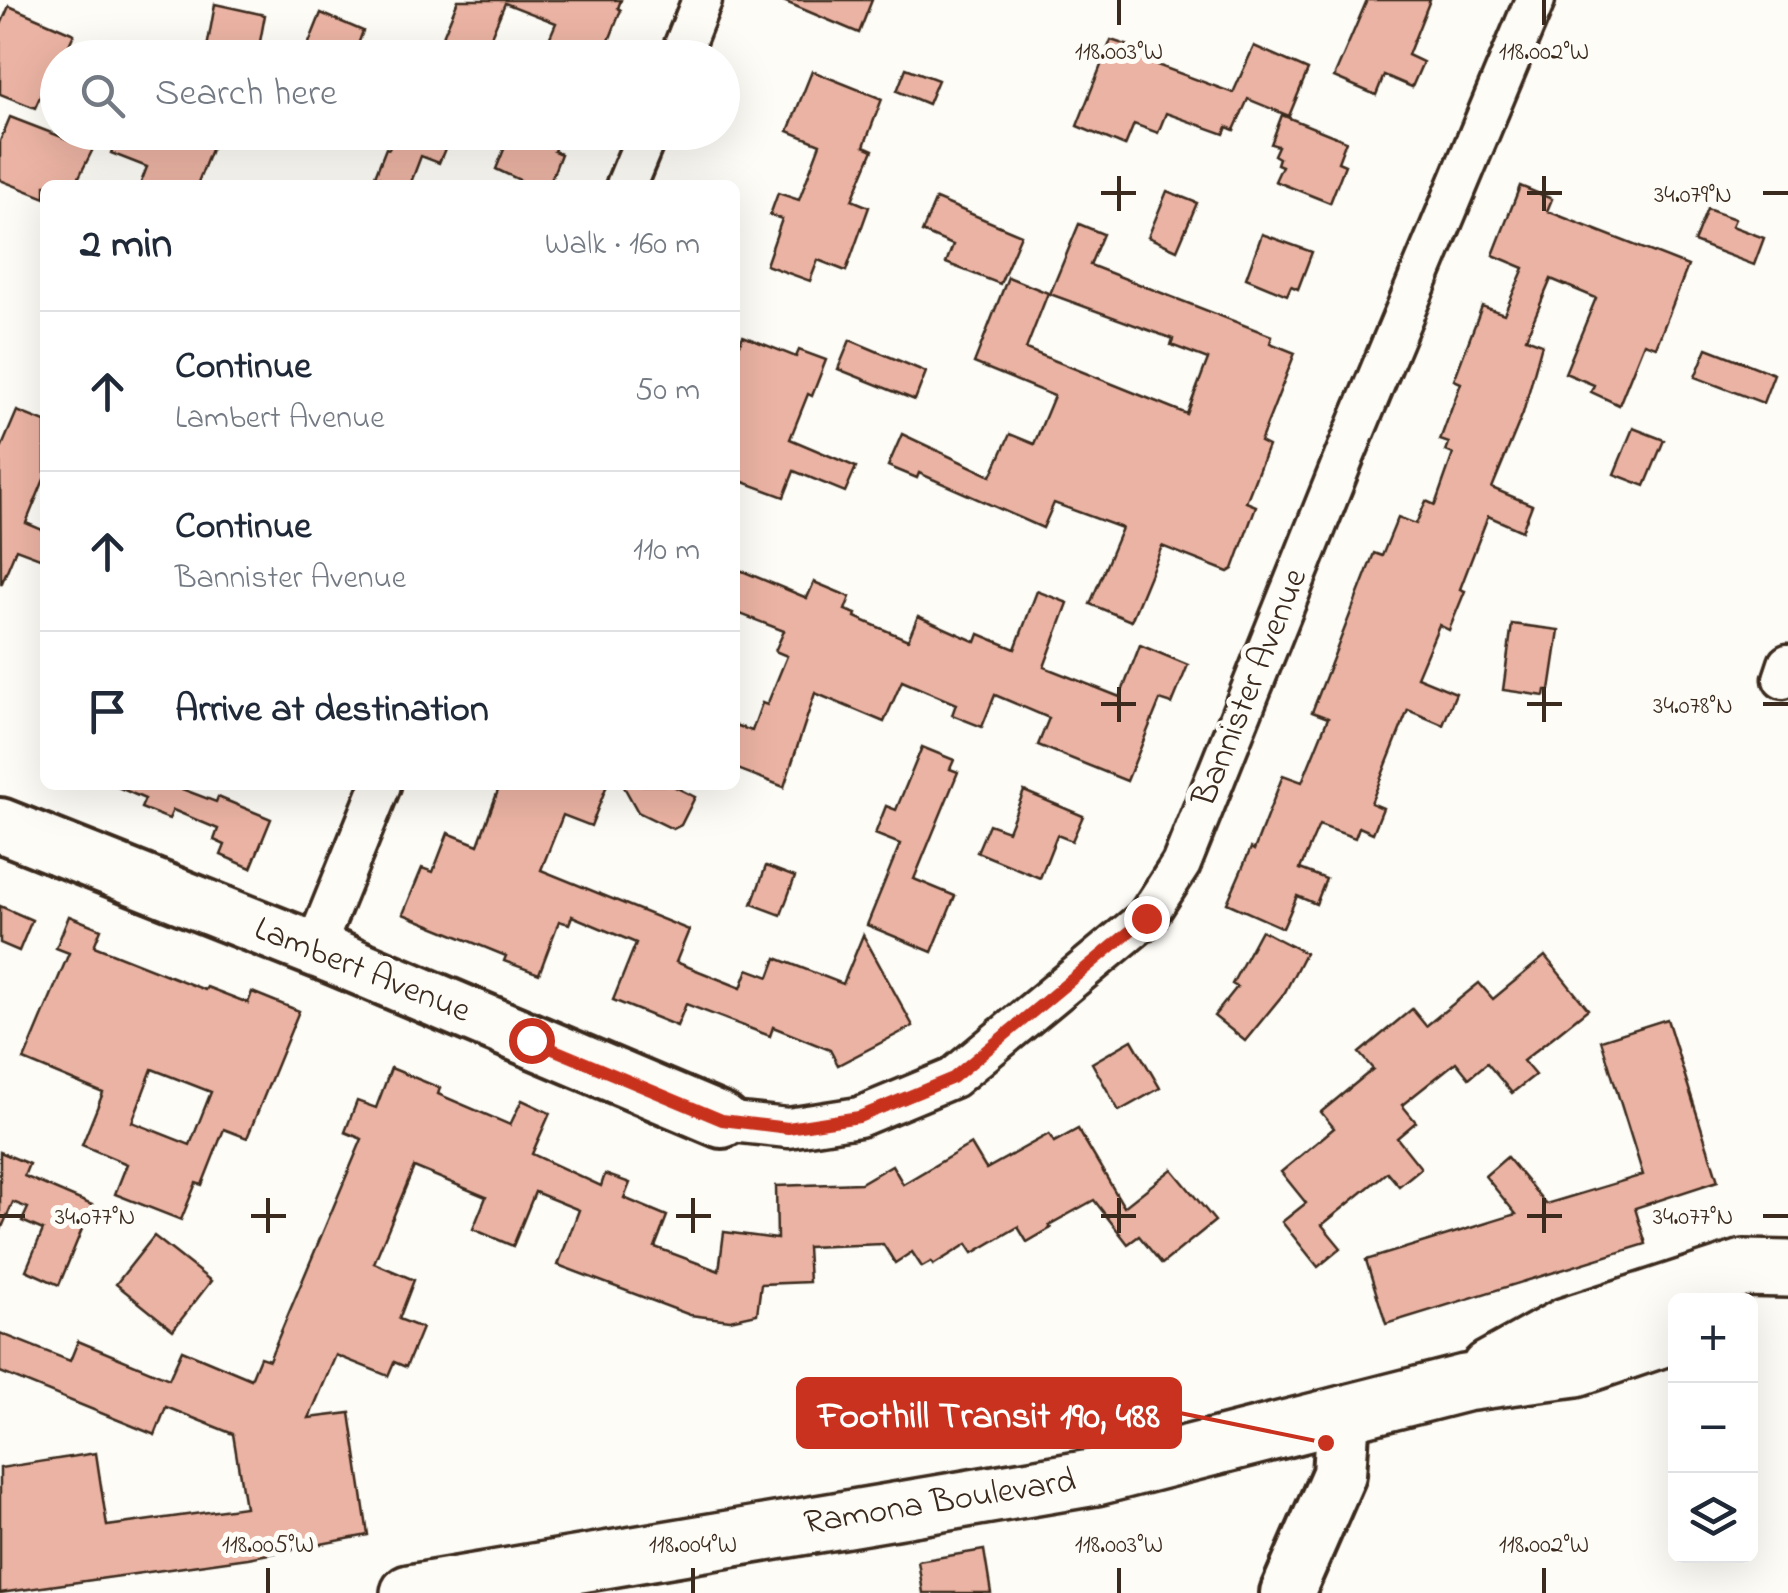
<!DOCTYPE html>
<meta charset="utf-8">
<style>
:root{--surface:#fff;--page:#f6f6f7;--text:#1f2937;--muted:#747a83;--line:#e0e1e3}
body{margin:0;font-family:"Indie Flower",sans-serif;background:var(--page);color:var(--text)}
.controls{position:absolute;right:30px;bottom:30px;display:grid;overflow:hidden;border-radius:15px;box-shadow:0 10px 40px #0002}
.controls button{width:90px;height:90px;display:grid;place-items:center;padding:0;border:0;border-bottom:2px solid var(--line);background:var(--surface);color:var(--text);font:50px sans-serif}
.stop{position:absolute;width:30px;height:30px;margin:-22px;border:8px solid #c8321e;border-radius:50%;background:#fff}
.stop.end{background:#c8321e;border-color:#fff;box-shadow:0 2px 10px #0008}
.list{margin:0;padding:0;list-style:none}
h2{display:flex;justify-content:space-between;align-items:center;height:130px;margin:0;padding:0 40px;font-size:42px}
h2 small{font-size:32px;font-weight:400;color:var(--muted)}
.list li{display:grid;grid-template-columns:65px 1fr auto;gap:30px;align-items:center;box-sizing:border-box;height:160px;padding:0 40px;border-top:2px solid var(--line)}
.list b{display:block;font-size:38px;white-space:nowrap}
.list p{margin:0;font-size:32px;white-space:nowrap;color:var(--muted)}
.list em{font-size:32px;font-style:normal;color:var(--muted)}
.icon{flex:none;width:55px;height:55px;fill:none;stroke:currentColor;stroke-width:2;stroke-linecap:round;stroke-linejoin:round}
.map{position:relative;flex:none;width:1788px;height:1593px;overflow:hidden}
.search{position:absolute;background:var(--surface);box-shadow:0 10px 40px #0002;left:40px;top:40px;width:700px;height:110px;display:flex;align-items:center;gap:25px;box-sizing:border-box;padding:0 35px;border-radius:55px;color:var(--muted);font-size:38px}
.panel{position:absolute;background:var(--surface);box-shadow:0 10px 40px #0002;left:40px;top:180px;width:700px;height:610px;border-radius:15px}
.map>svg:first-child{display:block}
.building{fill:#ebb3a3;stroke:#3b2a1e;stroke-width:2.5;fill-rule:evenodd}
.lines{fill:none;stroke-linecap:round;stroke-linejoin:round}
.street-casing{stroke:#3b2a1e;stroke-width:45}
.secondary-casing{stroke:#3b2a1e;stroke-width:60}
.primary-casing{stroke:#3b2a1e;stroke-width:62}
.street{stroke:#fdfcf7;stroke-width:38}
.secondary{stroke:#fdfcf7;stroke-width:52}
.primary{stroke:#fdfcf7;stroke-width:55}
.route{stroke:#c8321e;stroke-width:12}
.ticks{fill:none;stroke:#3b2a1e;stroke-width:4}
.labels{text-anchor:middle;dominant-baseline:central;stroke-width:10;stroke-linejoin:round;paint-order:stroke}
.street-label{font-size:35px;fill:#3b2a1e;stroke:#fdfcf7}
.ticks-label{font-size:25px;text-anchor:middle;fill:#3b2a1e;stroke:#fdfcf7;stroke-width:10;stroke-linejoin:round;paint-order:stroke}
.leader{fill:none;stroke:#c8321e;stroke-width:4}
.callout-dot{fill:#c8321e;stroke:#fdfcf7;stroke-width:4}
.callout{fill:#c8321e;stroke:#c8321e;stroke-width:4}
.callout-label{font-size:38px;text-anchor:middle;font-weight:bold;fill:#fff}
</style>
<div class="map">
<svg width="1788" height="1593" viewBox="0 0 1788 1593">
<rect width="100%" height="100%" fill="#fdfcf7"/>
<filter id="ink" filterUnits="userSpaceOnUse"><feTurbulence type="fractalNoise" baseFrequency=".01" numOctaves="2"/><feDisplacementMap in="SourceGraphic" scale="20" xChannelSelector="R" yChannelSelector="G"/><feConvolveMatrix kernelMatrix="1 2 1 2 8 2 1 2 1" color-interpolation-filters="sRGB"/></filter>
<g filter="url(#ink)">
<g class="building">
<polygon points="458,0 621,0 618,8 621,10 605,51 594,46 590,58 541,58 556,23 505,3 482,58 434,58"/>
<polygon points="781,0 872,0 859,33"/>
<polygon points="1367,0 1430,0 1408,55 1423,62 1412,87 1384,75 1376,95 1334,77"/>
<polygon points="215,4 265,15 257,58 210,58 212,49 207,48"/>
<polygon points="9,6 74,34 63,58 57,58 35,108 0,94 0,27"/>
<polygon points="321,13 363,31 353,58 303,58"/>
<polygon points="1111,40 1160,56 1157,65 1233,93 1254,46 1308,70 1289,116 1248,99 1234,130 1227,127 1224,134 1166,113 1158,133 1134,124 1125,146 1077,126"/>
<polygon points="906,68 938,80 928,104 897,91"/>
<polygon points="812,71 882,99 864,146 873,150 852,200 869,207 846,271 818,260 810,281 766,265 782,219 770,215 778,193 799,200 820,144 788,131"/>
<polygon points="1282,115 1346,141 1338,162 1345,165 1330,203 1275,181 1282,166 1277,164 1279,158 1274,155 1278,146 1271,144"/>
<polygon points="10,117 93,149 75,185 45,185 45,198 0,180 0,141"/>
<polygon points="119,132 218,132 197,185 140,185 147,167 111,153"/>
<polygon points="366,132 452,132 439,163 421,156 410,185 398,185 375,176 386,148 389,149 391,144"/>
<polygon points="511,132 562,132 554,151 561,154 549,185 530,185 496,169"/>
<polygon points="1520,186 1552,199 1547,211 1688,266 1656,347 1644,343 1619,405 1591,392 1594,385 1565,373 1596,298 1551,279 1526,338 1542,344 1523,413 1492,488 1532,505 1522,531 1488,516 1460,589 1465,591 1449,630 1439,625 1417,677 1456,693 1443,725 1408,710 1371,803 1383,808 1373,833 1359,827 1355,838 1319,825 1300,869 1326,879 1316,904 1297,896 1283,928 1227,903 1251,848 1254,850 1283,775 1302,782 1328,718 1312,712 1374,553 1382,556 1398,517 1416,524 1426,501 1435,505 1453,454 1446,451 1449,443 1440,440 1461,383 1454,380 1482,306 1504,314 1524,268 1493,255"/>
<polygon points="1167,191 1197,203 1177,250 1148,237"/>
<polygon points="936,199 1021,235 1000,284 946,263 953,245 922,232"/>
<polygon points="1707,209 1735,219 1732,226 1764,238 1754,265 1694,242"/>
<polygon points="1079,224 1103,234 1090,265 1272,336 1270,343 1295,353 1260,442 1268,446 1246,502 1256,506 1233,569 1228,572 1162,546 1131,621 1090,604 1122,528 1054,503 1043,528 919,473 917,478 888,466 902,434 991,476 1010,434 1034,444 1054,396 974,363 1008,277 1048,293 1026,349 1187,414 1208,359 1171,345 1173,339 1050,294"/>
<polygon points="1262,234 1312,252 1298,289 1291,286 1287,295 1246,278"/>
<polygon points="743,336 796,357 799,350 826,360 812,396 808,394 790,439 856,467 845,492 794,471 784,497 735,479 735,355"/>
<polygon points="850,340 926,372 915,400 838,369"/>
<polygon points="1707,348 1774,374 1763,403 1695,377"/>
<polygon points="17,411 45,422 45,477 26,523 45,531 45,560 16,549 1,585 0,451"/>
<polygon points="1633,428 1664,440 1645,486 1614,474"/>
<polygon points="735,568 807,598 814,582 850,597 845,610 856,614 855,617 908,640 918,616 976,642 979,634 1015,649 1037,591 1068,603 1044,667 1120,697 1140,645 1188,665 1172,704 1160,700 1127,781 1038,745 1049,718 995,695 982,727 952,715 956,704 902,681 884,722 815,693 784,787 735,768 735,725 752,731 762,703 767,705 787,656 775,651 784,631 735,612"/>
<polygon points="1512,624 1559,630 1550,690 1546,690 1545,696 1503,690"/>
<polygon points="922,747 954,760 950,769 958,772 914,879 955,896 932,952 867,925 900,844 875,834 886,806 896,810"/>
<polygon points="113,785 184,785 182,789 216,802 218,797 271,819 251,868 221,855 225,845 214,840 218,829 173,810 169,819 141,808 145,799"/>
<polygon points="500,785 607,785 591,826 563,815 541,870 689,930 676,962 741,988 748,969 769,977 776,958 843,984 863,935 913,1026 838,1065 830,1050 773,1027 770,1036 686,1004 677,1026 613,1000 636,943 572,916 569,924 559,921 539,974 504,961 506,956 403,914 422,868 433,872 448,833 478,845"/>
<polygon points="623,785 671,785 695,797 681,825 673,829 638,812"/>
<polygon points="1024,791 1083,816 1072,841 1057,835 1040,878 977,852 989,824 1008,831"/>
<polygon points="766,866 795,877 781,915 752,904"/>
<polygon points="0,906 32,920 19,951 0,943"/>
<path d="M69 916 101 929 94 946 205 990 207 987 248 1003 252 992 299 1011 247 1138 224 1129 202 1185 196 1183 181 1220 115 1194 127 1164 82 1145 103 1093 24 1060 69 953 56 948ZM152 1069 211 1092 190 1145 132 1122Z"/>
<polygon points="1261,930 1305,953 1285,992 1245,1041 1214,1016 1237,987 1232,984"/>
<polygon points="1545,956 1588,1009 1523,1061 1535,1075 1512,1093 1487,1063 1469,1078 1456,1062 1402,1105 1416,1122 1397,1138 1421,1168 1399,1186 1387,1172 1322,1225 1341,1248 1318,1267 1282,1222 1306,1203 1281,1172 1334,1128 1321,1112 1373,1069 1359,1053 1412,1009 1426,1026 1479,983 1493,999"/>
<polygon points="1667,1019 1718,1181 1635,1208 1646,1244 1386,1324 1366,1260 1516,1214 1485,1176 1507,1157 1546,1204 1643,1175 1601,1040"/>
<polygon points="1132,1040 1160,1088 1119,1111 1092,1063"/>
<polygon points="391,1068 440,1088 438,1094 510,1125 522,1100 550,1113 532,1154 601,1186 605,1174 630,1183 624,1198 667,1216 655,1247 719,1271 724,1232 777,1239 776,1186 861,1183 892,1165 903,1184 971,1144 986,1169 1049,1134 1054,1142 1078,1129 1124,1207 1172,1169 1215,1221 1162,1264 1139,1236 1128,1244 1094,1200 1049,1225 1051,1228 1027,1242 1018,1227 973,1253 967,1244 933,1265 931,1262 922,1267 912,1252 895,1263 883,1244 807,1247 809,1282 761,1284 757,1314 730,1320 690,1315 558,1265 579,1210 535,1192 513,1246 473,1229 486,1197 414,1167 374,1263 414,1280 399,1319 422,1328 406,1367 394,1362 388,1376 336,1355 309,1418 350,1413 368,1535 248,1558 0,1593 0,1468 96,1453 107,1526 245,1507 233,1434 166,1407 155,1435 0,1372 0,1333 70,1361 78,1341 169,1379 182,1350 251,1379 260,1357 269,1360 362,1139 345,1132 357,1101 376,1108"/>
<polygon points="0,1152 29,1164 24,1176 92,1205 59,1285 26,1270 43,1230 22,1221 28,1208 13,1202 0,1232"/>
<polygon points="154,1236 211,1281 173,1330 116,1284"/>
<polygon points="984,1550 991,1593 923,1593 918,1561"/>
</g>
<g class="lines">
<g class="street-casing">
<g id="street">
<polyline points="679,58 702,0"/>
<polyline points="626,185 648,132"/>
<polyline points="1783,679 1788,664"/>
<polyline points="314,950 381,785"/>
<polyline points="722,1121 788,1128 859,1117 953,1078 1146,918 1181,864 1345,455 1535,0"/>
</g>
</g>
<g class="secondary-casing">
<g id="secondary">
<polyline points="0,825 336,958 722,1121"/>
<polyline points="1287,1593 1339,1474 1343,1415"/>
</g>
</g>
<g class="primary-casing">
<g id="primary">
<polyline points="1489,1369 1566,1326 1744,1268 1788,1269"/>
<polyline points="409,1593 1096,1477 1465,1383 1576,1368 1676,1334"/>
</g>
</g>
<use href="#street" class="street"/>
<use href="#secondary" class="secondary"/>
<use href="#primary" class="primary"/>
</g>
</g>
<g class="lines" filter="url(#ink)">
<polyline class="route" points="531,1040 722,1120 788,1128 859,1117 953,1078 1146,918"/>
</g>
<path class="ticks" d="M1119 0V25M1544 0V25M1119 176V211M1544 176V211M1101 193H1136M1527 193H1562M1763 193H1788M1119 687V722M1544 687V722M1101 704H1136M1527 704H1562M1763 704H1788M268 1198V1233M693 1198V1233M1119 1198V1233M1544 1198V1233M0 1216H25M251 1216H286M676 1216H711M1101 1216H1136M1527 1216H1562M1763 1216H1788M268 1568V1593M693 1568V1593M1119 1568V1593M1544 1568V1593"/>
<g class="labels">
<g class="street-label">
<text transform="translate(1251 688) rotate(-68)">Bannister Avenue</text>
<text transform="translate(362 971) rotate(22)">Lambert Avenue</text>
<text transform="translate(940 1503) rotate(-9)">Ramona Boulevard</text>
</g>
</g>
<g class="ticks-label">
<text x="1119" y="59">118.003°W</text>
<text x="1544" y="59">118.002°W</text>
<text x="1693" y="202">34.079°N</text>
<text x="1693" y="713">34.078°N</text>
<text x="95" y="1224">34.077°N</text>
<text x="1693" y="1224">34.077°N</text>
<text x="268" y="1552">118.005°W</text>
<text x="693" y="1552">118.004°W</text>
<text x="1119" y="1552">118.003°W</text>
<text x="1544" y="1552">118.002°W</text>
</g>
<path class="leader" d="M1326 1443L1180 1413"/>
<circle class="callout-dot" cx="1326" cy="1443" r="10"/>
<rect class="callout" x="798" y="1379" width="382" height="68" rx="10"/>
<g class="callout-label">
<text x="989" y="1427">Foothill Transit 190, 488</text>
</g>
</svg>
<div class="controls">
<button>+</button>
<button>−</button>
<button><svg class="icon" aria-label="layers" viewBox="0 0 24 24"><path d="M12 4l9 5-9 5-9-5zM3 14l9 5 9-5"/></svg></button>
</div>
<div class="stop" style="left:531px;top:1040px"></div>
<div class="stop end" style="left:1146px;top:918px"></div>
<div class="search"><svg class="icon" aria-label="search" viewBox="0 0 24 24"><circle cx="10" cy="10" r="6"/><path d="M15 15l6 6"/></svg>Search here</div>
<section class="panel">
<h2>2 min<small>Walk · 160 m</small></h2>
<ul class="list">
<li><svg class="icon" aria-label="ahead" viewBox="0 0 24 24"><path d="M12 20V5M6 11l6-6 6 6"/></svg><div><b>Continue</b><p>Lambert Avenue</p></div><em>50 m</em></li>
<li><svg class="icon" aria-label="ahead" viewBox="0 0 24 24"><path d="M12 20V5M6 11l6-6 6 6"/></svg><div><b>Continue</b><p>Bannister Avenue</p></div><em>110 m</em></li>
<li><svg class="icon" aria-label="arrive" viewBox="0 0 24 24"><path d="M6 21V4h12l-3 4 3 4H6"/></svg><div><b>Arrive at destination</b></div></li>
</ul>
</section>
</div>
